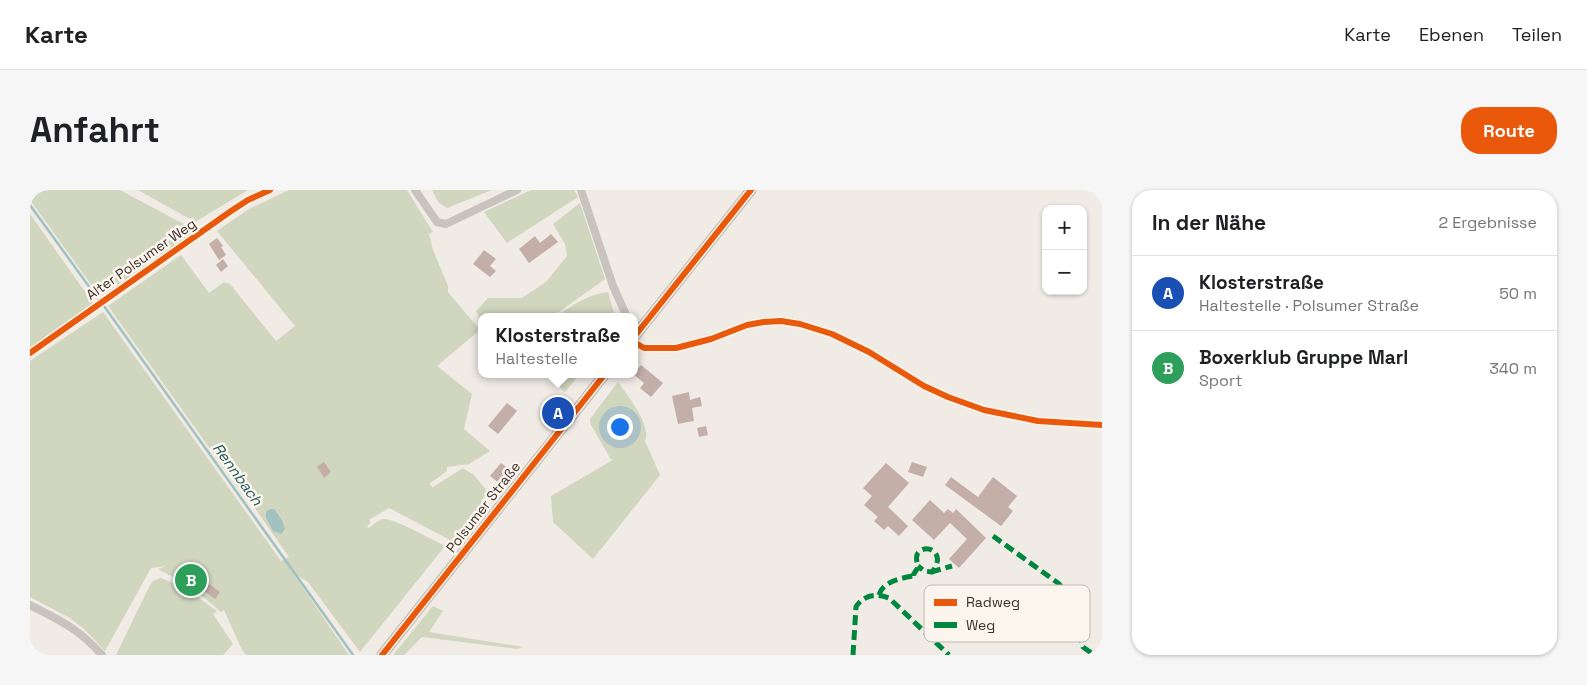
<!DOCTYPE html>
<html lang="de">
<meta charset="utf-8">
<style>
:root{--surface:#fff;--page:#f6f6f6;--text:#202124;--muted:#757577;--line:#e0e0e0;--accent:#ea580c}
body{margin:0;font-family:"Space Grotesk",sans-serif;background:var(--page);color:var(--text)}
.controls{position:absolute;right:15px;top:15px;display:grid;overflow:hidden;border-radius:10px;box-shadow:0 1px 4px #0004}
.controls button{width:45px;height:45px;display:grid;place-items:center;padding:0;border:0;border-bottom:1px solid var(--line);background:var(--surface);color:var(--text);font:25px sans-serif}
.you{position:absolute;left:589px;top:236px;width:18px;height:18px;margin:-12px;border:4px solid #fff;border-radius:50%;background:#1a73e8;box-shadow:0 0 0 8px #1a73e833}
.badge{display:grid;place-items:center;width:32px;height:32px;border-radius:50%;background:var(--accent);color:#fff;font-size:16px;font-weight:700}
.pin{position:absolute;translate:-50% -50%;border:2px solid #fff;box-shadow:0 1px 5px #0006}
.popup{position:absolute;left:448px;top:123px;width:160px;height:65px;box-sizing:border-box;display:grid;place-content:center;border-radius:10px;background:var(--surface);filter:drop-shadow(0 1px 4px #0005);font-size:16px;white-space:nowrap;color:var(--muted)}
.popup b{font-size:19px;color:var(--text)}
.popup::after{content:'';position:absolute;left:50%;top:100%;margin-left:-10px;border:10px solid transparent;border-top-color:var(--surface)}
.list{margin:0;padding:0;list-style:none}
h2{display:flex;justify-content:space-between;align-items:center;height:65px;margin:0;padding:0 20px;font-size:21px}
h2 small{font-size:16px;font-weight:400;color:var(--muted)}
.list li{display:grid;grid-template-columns:32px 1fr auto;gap:15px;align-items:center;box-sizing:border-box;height:75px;padding:0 20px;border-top:1px solid var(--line)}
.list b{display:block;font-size:19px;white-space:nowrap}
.list p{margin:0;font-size:16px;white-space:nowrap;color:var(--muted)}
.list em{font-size:16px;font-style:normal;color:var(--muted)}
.map{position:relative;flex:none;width:1072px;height:465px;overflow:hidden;border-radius:20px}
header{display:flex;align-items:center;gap:30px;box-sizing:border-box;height:70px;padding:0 25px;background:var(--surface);border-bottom:1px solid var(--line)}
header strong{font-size:24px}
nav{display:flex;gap:28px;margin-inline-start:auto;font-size:18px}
.intro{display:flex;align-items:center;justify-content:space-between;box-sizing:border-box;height:120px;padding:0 30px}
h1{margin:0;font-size:35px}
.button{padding:12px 22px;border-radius:20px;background:var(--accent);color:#fff;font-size:18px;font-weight:700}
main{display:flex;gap:30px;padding:0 30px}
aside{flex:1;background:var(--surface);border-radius:20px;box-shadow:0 1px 4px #0004}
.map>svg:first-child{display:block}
.green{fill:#d1d6bf}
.water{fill:#a1c2c1}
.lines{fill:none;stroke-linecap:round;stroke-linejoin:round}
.stream{stroke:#a1c2c1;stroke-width:2.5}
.building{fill:#c3afa7}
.minor{stroke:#c9c3be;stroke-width:8}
.secondary{stroke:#bab3ae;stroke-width:11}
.quiet{stroke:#00873e;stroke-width:5;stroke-dasharray:10 5;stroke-linecap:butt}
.cycleway-casing{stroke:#fbf5ee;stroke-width:9}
.cycleway{stroke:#e8590c;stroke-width:6}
.labels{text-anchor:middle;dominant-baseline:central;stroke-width:5;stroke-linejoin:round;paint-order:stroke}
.street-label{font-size:14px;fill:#3b302b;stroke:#fbf5ee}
.water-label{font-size:15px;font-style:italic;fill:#1f5a5e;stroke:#fbf5ee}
.key{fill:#fbf5ee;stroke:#c1bab4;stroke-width:1}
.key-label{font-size:14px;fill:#3b302b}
</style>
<header>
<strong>Karte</strong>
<nav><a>Karte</a><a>Ebenen</a><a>Teilen</a></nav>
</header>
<div class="intro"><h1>Anfahrt</h1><a class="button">Route</a></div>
<main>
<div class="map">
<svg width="1072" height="465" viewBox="0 0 1072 465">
<rect width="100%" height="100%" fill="#f0ebe5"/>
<g class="green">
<polygon points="0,0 90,0 161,38 161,44 70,107 0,10"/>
<polygon points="108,0 218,0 165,32"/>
<path d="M259 0H377L403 42 399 44 403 60 418 96V102L450 140 407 176 442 204 434 239 460 261 439 274 417 277V281L399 294 403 297 433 278 444 285 458 302 452 310 453 319 422 351 359 318 339 330 341 333 337 336 339 338C343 335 348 330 353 329 362 327 405 351 415 356L330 462 278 392 263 383 319 465H216L212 460 194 420 191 422 162 397 128 379 137 376 121 378 75 461 54 439 40 428 0 407V171L73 122 251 371 259 367 215 304 213 305 78 116 151 65 179 103 194 92 200 94 246 151 265 136 187 41 219 19Z"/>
<polygon points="402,0 462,0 417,18 408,12"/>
<polygon points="501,0 544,0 548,7 477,53 454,22"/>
<polygon points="550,13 575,89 522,127 452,127 452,131 446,121 458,108 492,108 516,92 537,66 535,54 523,34"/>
<polygon points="0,24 63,113 0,158"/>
<path d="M578 102 585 127H525C542 116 557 104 578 102Z"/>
<polygon points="514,184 550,184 535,202"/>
<path d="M588 192C597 205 622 235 615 251L630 285 563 369 523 332 521 306 583 270 580 268 560 233V229Z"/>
<polygon points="131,388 158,400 187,421 183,424 203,454 193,465 86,465 120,395 123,391"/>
<polygon points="403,416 413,421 399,442 493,457 487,459 392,447 374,465 363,465"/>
</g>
<polygon class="water" points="240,319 244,319 252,330 255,339 251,344 243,341 236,328 236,322"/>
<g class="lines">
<g class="stream">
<polyline points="0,15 68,109"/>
<polyline points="74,116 323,465"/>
</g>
</g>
<g class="building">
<polygon points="521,44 528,52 499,73 489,59 505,46 510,53"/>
<polygon points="187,48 193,56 191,57 196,65 189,70 179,54"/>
<polygon points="454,60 466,69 460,76 466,81 460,87 443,74"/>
<polygon points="193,69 198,76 191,82 186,75"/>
<polygon points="611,175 633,193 621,207 610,198 614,193 603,184"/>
<polygon points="659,202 660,210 670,207 672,216 662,218 664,231 648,234 642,206"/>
<polygon points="477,213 487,221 468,244 458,236"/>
<polygon points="676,236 678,245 669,247 667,238"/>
<polygon points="294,272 301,282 294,288 287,277"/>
<polygon points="882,272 897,277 893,287 878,282"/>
<polygon points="471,273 479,279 469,293 460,286"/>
<polygon points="856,273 879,293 858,317 878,336 869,346 858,336 854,340 844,331 848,327 834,315 842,306 833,298"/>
<polygon points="921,287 948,307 963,287 987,306 978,317 983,321 971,336 915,295"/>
<polygon points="900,310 914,323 918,319 923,323 926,319 956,348 929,378 919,369 937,349 920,333 904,350 882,330"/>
<polygon points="171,388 190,402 185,409 166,395"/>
</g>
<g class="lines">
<g class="minor">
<polyline points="385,0 407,32 416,34 487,0"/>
<polyline points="551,0 583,96 597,127"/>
<polyline points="604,152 614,158 646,158 681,149 717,135 734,132 751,131 770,134 802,144 839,162 894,196 918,207 954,220 1008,231 1072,235"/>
<polyline points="0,163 201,21 218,10 240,0"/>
<path d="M0 415C31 431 49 439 72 465"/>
</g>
<g class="secondary">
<polyline points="604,147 721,0"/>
<polyline points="352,465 575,184"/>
</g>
<g class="quiet">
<polyline points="963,346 1028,393 1038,404 1053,457 1064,465"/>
<polyline points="901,382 922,376"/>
<path d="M883 386C883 385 887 379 887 379 889 374 884 368 888 363 897 352 917 364 902 382L894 381 888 376"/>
<path d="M849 405C853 390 874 388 887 385"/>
<path d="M823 465 826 417C833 405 846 403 859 408L919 465"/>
</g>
<g class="cycleway-casing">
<g id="cycleway">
<polyline points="604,147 721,0"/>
<polyline points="604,152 614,158 646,158 681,149 717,135 734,132 751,131 770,134 802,144 839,162 894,196 918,207 954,220 1008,231 1072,235"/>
<polyline points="0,163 201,21 218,10 240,0"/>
<polyline points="352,465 575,184"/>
</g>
</g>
<use href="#cycleway" class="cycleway"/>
</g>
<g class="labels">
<g class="street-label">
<text transform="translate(111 69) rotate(-35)">Alter Polsumer Weg</text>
<text transform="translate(453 317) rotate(-52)">Polsumer Straße</text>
</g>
<g class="water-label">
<text transform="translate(208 284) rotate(54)">Rennbach</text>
</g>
</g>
<rect x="894" y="395" width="166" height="57" rx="8" class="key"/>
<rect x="904" y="409" width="23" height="7" fill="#e8590c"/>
<rect x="904" y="432" width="23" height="6" fill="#00873e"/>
<g class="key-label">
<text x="936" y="417">Radweg</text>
<text x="936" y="440">Weg</text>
</g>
</svg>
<div class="controls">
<button>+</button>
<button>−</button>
</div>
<div class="you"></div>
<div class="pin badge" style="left:528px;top:223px;background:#1a4fb4">A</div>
<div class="popup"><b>Klosterstraße</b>Haltestelle</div>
<div class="pin badge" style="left:161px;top:390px;background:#2e9e5b">B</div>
</div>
<aside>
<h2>In der Nähe<small>2 Ergebnisse</small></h2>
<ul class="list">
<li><span class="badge" style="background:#1a4fb4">A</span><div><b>Klosterstraße</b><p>Haltestelle · Polsumer Straße</p></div><em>50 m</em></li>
<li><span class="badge" style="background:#2e9e5b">B</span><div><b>Boxerklub Gruppe Marl</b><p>Sport</p></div><em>340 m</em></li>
</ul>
</aside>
</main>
